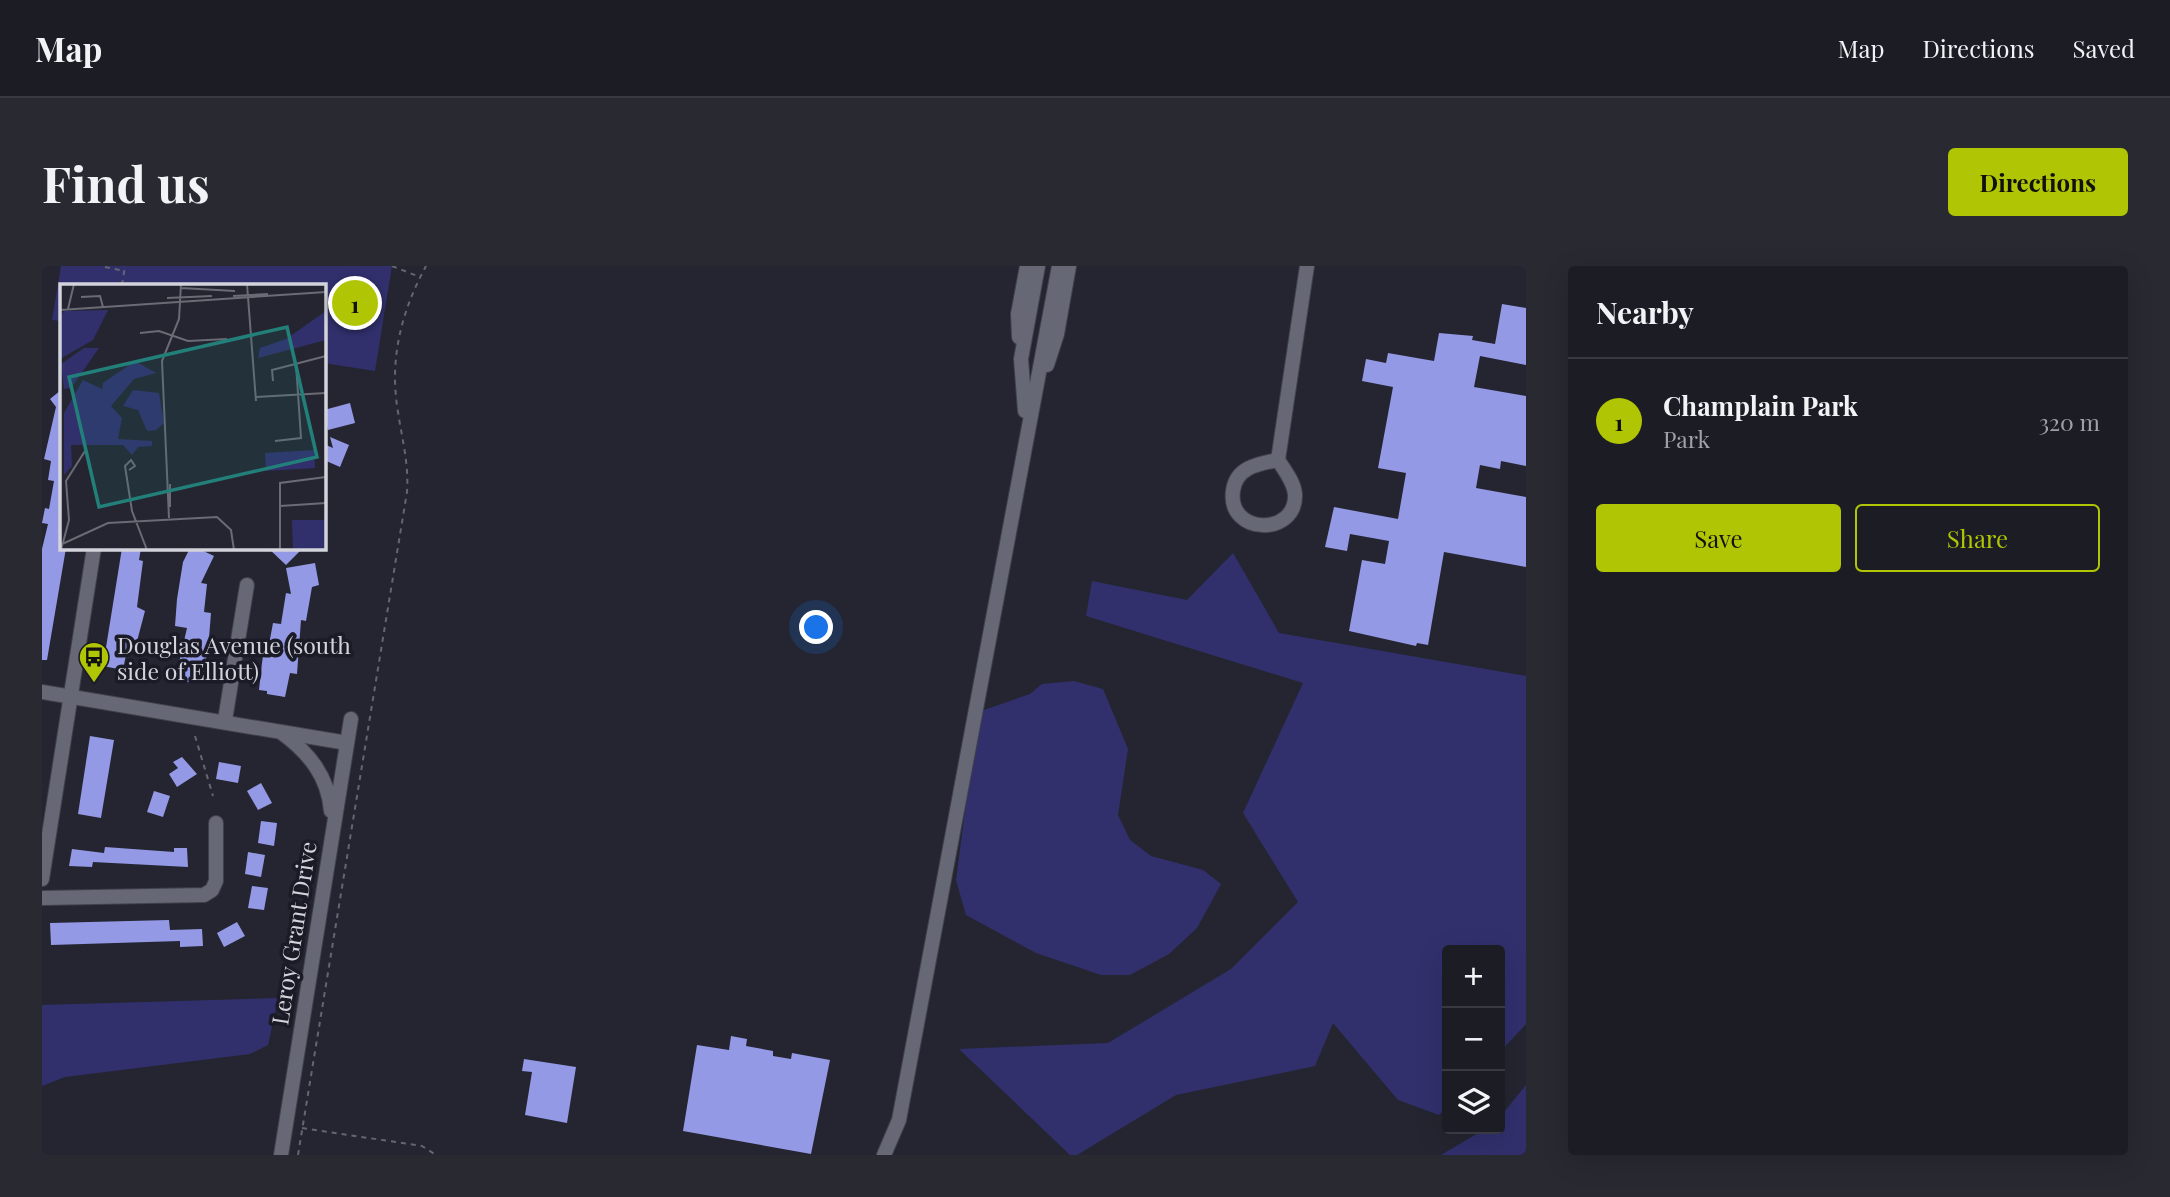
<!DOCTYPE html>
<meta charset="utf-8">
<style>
:root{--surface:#1b1c24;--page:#282931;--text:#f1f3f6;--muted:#a0a1a6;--line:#393a41;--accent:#b0c503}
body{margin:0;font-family:"Playfair Display",serif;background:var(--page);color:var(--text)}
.controls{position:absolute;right:21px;bottom:21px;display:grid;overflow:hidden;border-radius:7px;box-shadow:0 7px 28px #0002}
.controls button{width:63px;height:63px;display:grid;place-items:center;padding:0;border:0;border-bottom:2px solid var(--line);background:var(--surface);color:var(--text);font:35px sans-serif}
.you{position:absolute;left:775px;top:362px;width:24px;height:24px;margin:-18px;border:5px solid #fff;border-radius:50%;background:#1a73e8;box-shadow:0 0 0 10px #1a73e833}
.badge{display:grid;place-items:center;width:46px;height:46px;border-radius:50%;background:var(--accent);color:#111;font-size:23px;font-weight:700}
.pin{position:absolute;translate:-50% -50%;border:4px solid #fff;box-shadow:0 2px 7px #0006}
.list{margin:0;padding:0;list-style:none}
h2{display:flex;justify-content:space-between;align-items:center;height:91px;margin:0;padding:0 28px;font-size:30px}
h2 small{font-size:23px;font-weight:400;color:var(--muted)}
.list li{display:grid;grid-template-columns:46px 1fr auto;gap:21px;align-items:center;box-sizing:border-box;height:126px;padding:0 28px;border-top:2px solid var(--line)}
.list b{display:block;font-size:26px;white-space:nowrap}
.list p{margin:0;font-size:23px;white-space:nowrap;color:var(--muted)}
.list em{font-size:23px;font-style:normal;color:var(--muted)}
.actions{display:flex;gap:14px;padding:21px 28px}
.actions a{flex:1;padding:16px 0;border:2px solid var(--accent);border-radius:7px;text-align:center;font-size:24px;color:var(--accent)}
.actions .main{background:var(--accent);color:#111}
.icon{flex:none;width:38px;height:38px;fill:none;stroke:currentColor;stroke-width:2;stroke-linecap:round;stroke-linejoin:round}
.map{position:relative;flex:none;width:1484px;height:889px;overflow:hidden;border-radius:7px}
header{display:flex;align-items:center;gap:42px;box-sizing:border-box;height:98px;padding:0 35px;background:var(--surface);border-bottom:2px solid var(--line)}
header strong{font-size:33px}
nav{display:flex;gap:38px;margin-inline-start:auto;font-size:24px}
.intro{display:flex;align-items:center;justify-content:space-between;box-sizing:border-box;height:168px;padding:0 42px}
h1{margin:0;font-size:49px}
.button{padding:18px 32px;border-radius:7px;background:var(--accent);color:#111;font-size:24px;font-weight:700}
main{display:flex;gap:42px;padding:0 42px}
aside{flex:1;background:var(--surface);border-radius:7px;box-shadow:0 7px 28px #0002}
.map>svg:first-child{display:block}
.green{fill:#31306d}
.building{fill:#9499e5}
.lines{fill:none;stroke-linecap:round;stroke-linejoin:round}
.minor-casing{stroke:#40414b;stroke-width:16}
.path{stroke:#656670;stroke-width:2;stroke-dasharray:5 5;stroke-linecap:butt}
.minor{stroke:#666875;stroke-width:14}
.labels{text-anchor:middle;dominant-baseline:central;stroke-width:7;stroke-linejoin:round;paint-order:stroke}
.poi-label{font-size:23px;fill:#d2d3db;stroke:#1a1b26;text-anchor:start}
.street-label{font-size:23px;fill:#d2d3db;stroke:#1a1b26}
.inset-road{fill:none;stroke:#6a6b74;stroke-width:2}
.view{fill:#227f79;fill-opacity:0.15;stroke:#227f79;stroke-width:3.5}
.inset-edge{fill:none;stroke:#d2d3db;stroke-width:3.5}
</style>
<header>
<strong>Map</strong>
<nav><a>Map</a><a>Directions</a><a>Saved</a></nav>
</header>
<div class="intro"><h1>Find us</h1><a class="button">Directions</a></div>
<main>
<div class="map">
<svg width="1484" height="889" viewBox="0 0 1484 889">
<rect width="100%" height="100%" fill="#242530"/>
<g class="green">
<polygon points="19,0 350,0 333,105 282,97 282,19 19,19 19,55 10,54"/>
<polygon points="1191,287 1237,367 1484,410 1484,758 1458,786 1458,684 1405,684 1405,841 1397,849 1356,834 1291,757 1273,800 1134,829 1035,889 1028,889 917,783 1066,777 1189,703 1256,636 1201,547 1261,417 1044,350 1050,315 1145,334"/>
<polygon points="1032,415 1061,423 1086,483 1076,549 1088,574 1109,590 1161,604 1179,618 1155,662 1127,688 1088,709 1059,709 994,687 924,649 914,614 936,446 988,428 1000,418"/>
<polygon points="236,732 226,779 208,788 23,811 0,820 0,739"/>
<polygon points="1484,819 1484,889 1399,889 1443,863 1458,863 1458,851"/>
</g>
<g class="building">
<polygon points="1460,38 1484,42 1484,99 1438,90 1432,121 1484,130 1484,200 1459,195 1458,203 1438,199 1434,222 1484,231 1484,301 1402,286 1386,379 1375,377 1374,380 1307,365 1320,294 1343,298 1347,275 1308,268 1305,285 1283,281 1292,241 1356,253 1364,207 1336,202 1351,121 1320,115 1324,93 1344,97 1346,87 1392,95 1397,67 1431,70 1430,74 1453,78"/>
<polygon points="19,124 19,282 24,282 5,394 0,394 0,283 6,258 0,257 3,242 7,243 12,215 6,214 9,195 2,193 14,141 8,133"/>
<polygon points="308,137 313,157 286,164 282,144"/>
<polygon points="288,171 307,179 298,201 282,194 282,178 291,182"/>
<polygon points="80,282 99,282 97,294 101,295 95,341 103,345 94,379 86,378 81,404 61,400"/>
<polygon points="148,282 155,282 172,290 159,317 165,318 162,346 169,347 167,372 161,415 153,414 152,417 133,414 145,362 133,360 135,333 141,296"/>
<polygon points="226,282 261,282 244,299"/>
<polygon points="273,297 277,319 270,321 264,355 259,354 255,408 248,407 243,431 225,428 225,425 217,424 220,397 222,383 226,384 231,357 239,358 244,327 249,328 244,302"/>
<polygon points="48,470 72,474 59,552 36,548"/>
<polygon points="140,491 155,508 135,521 127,508 136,502 131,496"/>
<polygon points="177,496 199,500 196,517 174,513"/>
<polygon points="219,517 230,537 216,544 205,525"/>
<polygon points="112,525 128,530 121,551 105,546"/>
<polygon points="219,555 235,557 232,580 216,577"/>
<polygon points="63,581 132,586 132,582 145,582 146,601 51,596 50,601 27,600 30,583 62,587"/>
<polygon points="206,586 223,589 219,611 203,608"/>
<polygon points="210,620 226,622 222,644 206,642"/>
<polygon points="127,654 128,664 160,663 161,680 138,681 138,675 9,679 8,657"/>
<polygon points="195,656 203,670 182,681 175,667"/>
<polygon points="689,770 705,773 704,780 731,785 731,790 749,793 750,787 788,794 769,888 641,865 655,779 687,784"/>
<polygon points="482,793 534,801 525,857 483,849 490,806 480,805"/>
</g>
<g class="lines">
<g class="minor-casing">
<g id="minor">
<polyline points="977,71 976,48 985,0"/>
<polyline points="1005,99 1015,68 1027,0"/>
<polyline points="983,145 979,93 996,0"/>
<path d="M1236 194C1216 198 1194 201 1191 225 1185 269 1255 271 1253 228 1252 216 1243 205 1236 194L1265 0"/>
<polyline points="0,426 305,477"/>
<polyline points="183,454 205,319"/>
<path d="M240 467C267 487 286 510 289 545"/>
<polyline points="0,613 52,282"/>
<polyline points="0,632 162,629 170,624 174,615 174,557"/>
<polyline points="239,889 309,453"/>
<polyline points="842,889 857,854 1017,0"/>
</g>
</g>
<g class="path">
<polyline points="350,0 378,11"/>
<polyline points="63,1 82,5"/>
<polyline points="80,19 83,0"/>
<polyline points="153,470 171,530"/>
<polyline points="260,862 380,880 394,889"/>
<path d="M256 889 365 226C367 198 360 173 356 146 347 94 359 46 384 0"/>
</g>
<use href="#minor" class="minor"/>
</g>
<defs>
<g id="bus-pin" transform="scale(1.575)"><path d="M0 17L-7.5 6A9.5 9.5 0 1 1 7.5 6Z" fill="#b0c503" stroke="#1a1b26"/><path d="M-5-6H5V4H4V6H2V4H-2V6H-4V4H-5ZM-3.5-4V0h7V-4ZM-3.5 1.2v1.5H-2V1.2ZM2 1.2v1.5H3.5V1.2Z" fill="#111"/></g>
</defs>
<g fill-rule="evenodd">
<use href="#bus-pin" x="52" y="391"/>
</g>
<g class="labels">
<g class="poi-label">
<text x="75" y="378">Douglas Avenue (south<tspan x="75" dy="26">side of Elliott)</tspan></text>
</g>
<g class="street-label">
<text transform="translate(251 667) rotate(-81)">Leroy Grant Drive</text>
</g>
</g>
<g transform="translate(18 18)">
<rect width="266" height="266" fill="#242530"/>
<path d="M48 26 33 56 0 75V32L4 27ZM266 27V56L198 74 200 64 226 55ZM24 64H39L11 104 4 105 1 80ZM75 77 96 89 74 95 51 122 62 134 58 155 92 157V162L78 163 72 171 63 161H11L12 182 4 191V129L23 96 42 105 43 99ZM73 106 99 109 104 139 96 146 87 147 78 126 63 122ZM254 166 255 184 206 187 205 169ZM232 236H266V266H233Z" fill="#31306d"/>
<path class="inset-road" d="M187 0 196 117M121 4 175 7M173 12 208 10M21 13 40 12 43 23M107 14 152 12M8 25 14 0M0 26 266 8M80 49 99 47 128 57 167 55M213 97 212 86 266 72M196 113 266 109M215 157 241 154 236 80M69 186 75 182 71 176 65 182 72 227 87 266M220 222 266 219M110 223V200M109 234 102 77 119 35 121 0M0 261 48 239 157 233 171 246 174 266M1 266 9 236 6 197 25 167M220 266V199L266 193"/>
<path class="view" d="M227 43 257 173 39 223 9 93Z"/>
<rect width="266" height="266" class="inset-edge"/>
</g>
</svg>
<div class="controls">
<button>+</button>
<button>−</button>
<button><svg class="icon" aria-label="layers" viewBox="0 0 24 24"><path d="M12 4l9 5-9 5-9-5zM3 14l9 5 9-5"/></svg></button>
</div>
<div class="you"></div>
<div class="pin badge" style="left:313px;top:37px">1</div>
</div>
<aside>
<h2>Nearby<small></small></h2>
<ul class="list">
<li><span class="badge">1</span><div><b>Champlain Park</b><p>Park</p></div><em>320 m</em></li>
</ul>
<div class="actions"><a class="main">Save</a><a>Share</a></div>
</aside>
</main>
